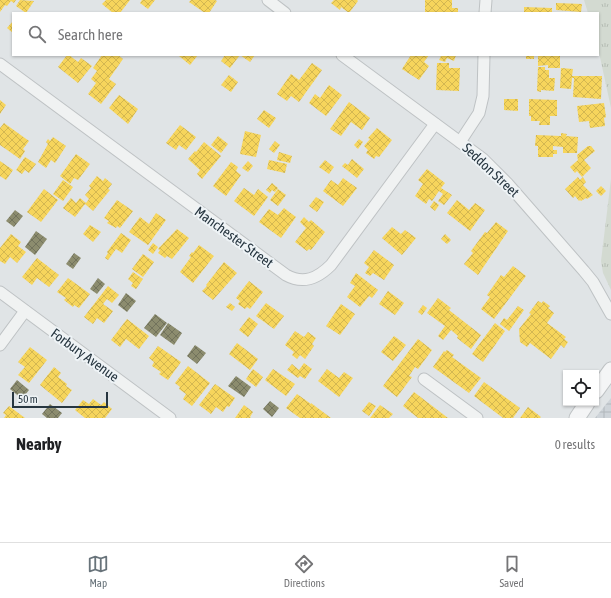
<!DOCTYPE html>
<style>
:root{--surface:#fff;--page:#f2f2f2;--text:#202124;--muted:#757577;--line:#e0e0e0;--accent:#68737a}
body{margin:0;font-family:"Asap Condensed",sans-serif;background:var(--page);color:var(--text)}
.controls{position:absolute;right:12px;bottom:12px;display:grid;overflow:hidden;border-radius:0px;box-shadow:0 1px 3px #0004}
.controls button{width:36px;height:36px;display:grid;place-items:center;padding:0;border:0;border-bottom:1px solid var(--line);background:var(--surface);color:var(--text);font:20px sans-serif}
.scale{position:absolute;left:12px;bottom:10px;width:96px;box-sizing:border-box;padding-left:4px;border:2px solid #273640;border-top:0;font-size:11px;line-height:14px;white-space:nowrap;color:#273640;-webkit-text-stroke:3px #eef3f6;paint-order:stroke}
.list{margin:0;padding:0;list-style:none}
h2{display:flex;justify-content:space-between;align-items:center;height:52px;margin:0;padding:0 16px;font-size:17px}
h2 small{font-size:13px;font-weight:400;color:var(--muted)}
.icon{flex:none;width:22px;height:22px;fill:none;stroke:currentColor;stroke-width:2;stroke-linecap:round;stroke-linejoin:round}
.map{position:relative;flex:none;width:611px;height:418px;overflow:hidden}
.search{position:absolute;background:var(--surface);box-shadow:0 1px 3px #0004;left:12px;right:12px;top:12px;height:44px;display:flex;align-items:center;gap:10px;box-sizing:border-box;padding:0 14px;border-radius:0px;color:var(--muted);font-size:15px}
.sheet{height:124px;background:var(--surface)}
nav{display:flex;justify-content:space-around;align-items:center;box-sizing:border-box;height:56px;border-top:1px solid var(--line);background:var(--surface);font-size:11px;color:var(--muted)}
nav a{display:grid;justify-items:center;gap:2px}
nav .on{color:var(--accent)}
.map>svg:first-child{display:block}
.industrial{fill:url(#industrial-grid)}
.park{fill:url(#park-tufts)}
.homes{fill:url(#homes-cross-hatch)}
.industry{fill:url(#industry-cross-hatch)}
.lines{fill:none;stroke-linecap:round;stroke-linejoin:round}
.minor-casing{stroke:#bec2c4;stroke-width:13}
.secondary-casing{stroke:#bec2c4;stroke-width:17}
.minor{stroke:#f0f2f2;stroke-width:11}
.secondary{stroke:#f4f5f6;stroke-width:15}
.labels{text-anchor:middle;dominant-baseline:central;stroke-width:4;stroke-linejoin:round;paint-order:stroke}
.street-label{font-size:14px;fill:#273640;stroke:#eef3f6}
</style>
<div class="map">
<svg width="611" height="418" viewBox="0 0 611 418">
<defs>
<pattern id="industrial-grid" width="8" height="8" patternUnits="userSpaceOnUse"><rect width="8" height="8" fill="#ced4d9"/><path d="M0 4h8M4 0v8" fill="none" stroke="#b1b7bb"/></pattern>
<pattern id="park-tufts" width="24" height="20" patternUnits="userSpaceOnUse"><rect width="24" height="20" fill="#d3dad1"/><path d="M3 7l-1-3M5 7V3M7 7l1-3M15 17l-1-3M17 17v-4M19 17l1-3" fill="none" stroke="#b5bcb4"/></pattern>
<pattern id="homes-cross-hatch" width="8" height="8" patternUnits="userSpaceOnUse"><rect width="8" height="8" fill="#f6d55c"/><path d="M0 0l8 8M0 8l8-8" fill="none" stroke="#d3b751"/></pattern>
<pattern id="industry-cross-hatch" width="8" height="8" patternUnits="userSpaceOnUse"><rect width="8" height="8" fill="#8c8c6e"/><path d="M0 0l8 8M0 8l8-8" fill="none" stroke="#72735c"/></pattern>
</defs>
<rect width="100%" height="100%" fill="#e0e4e6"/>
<polygon class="industrial" points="611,398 611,418 595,418"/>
<g class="park">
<polygon points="584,0 611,0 611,108 598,48 598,13 588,13"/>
<polygon points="611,179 611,290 603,273 601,261"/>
</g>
<g class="homes">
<polygon points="0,0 16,0 14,3 11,1 7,6 5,5 0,12"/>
<polygon points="20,0 34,1 26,13 16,6"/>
<polygon points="106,0 130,0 120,13 113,13 102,4"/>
<polygon points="142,0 155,0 148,9 140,3"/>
<polygon points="191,0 215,0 217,1 209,13 205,13 189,2"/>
<polygon points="334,0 357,0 358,1 349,13 341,7 340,10 331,3"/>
<polygon points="425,0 452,0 452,8 458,8 458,13 425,13"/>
<polygon points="556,3 582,4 581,12 556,10"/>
<polygon points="524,7 552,8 552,13 524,13"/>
<polygon points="13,21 13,33 7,28"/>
<polygon points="67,55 69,55 78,62 81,58 92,66 78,83 58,67"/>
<polygon points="102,55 118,55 123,59 109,79 116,84 101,104 88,94 96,83 91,79 97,71 93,68"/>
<polygon points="180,55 198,55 190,65 179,56"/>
<polygon points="225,55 240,55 230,68 221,61"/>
<polygon points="240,55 255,55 250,62"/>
<polygon points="411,55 429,55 424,62 429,66 419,80 402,69"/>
<polygon points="444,55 456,55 454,61 447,58 445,62 439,60 441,56 443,56"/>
<rect x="526" y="55" width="8" height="4"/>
<polygon points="538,55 560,56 560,68 548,68 548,65 538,66"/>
<polygon points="312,63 322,70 299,102 291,96 287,101 277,94 291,74 299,80"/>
<polygon points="437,63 449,63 449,68 460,68 459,91 436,90"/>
<polygon points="538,67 545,67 545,70 549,70 549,78 555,78 554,91 541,90 541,92 537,91"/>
<polygon points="561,68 573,69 572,76 602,76 601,99 573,97 574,78 572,78 571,89 560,88"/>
<polygon points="229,75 238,82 231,92 221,85"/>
<polygon points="329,85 342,95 326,116 309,103 315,94 320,98"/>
<polygon points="119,95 138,109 128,124 109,108"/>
<polygon points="504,99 518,99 518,111 504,110"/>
<polygon points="529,99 557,100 557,116 550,116 550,125 539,125 540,121 531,121 531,116 529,116"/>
<polygon points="0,100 6,105 0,114"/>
<polygon points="349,102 370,118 362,130 351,122 341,136 330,129"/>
<polygon points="604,103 606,117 604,118 605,126 590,128 589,121 579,122 577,106"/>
<polygon points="264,110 276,118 269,128 257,119"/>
<polygon points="4,123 29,141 23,149 25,151 20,159 0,145 0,128"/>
<polygon points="180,125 196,137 186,150 179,145 176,150 166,143"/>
<polygon points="377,128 392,140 379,157 376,156 374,159 366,153 368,150 364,146 370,139 368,138"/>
<polygon points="245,131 261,135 256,157 240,154"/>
<polygon points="561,133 567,134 566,136 578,137 577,153 563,153 563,147 553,146 553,150 557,150 557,154 553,154 553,157 538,157 538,146 535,146 536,135 561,136"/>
<polygon points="218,136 228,144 221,153 211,145"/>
<polygon points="53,137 66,146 55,163 51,160 46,168 38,162 48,144 46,142 48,139 50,141"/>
<polygon points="359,139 363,142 358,149 354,145"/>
<polygon points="275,141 280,145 274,153 269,149"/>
<polygon points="204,142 221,156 202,179 197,174 200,170 188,159 195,151 196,152"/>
<polygon points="588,146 591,146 595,151 584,160 591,168 582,177 577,171 575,173 570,167 578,160 577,155"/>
<polygon points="279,152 292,156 290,163 277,160"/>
<polygon points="76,154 90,164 78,180 74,178 70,184 60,176"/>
<polygon points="25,157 36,164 29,173 25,170 22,174 16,170"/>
<polygon points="352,159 364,169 357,178 342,166 345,163 348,165"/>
<polygon points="269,160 287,164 285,173 267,169"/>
<polygon points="325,160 334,167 329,174 319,167"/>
<polygon points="0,161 13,170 6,180 0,176"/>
<polygon points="248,161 253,166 248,172 242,168"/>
<polygon points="231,162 238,167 236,171 241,175 226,196 213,186"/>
<polygon points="427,169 445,183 441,188 452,195 444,205 438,201 443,194 439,191 432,201 429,199 426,204 415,196 423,184 418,180"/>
<polygon points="97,176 103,181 105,178 112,184 108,189 110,190 93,211 85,204 75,217 63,208 71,198 76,203 80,198 86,203 89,199 85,195 91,188 89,186"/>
<polygon points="578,177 580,180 583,177 586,182 583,185 593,195 587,199 586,198 581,201 580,200 579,201 575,196 573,198 565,189"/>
<polygon points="343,178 357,188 343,206 323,191 331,180 338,185"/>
<polygon points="63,180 73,187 63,201 53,194"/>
<polygon points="272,183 278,188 275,192 272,190 270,193 266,190"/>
<polygon points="601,186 606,191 601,196 596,191"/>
<polygon points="244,188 254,195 258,189 268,197 254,216 234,201"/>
<polygon points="44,189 58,200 41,222 27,212"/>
<polygon points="278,189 286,195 278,206 270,200"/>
<polygon points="316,197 324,202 317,212 309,206"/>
<polygon points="117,200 133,211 120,228 117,226 116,228 107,223 109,221 104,218"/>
<polygon points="457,200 469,210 475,203 485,210 470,231 447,213"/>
<polygon points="434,201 439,205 435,211 430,207"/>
<polygon points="284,208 296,217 281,238 259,222 269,209 278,215"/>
<polygon points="156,213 166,220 148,245 129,232 140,217 149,224"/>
<polygon points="304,217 309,222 311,220 325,232 311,250 309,249 307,251 295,242 306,228 300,222"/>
<polygon points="496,222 508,231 478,275 464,264 473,253 471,251 485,232 487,233"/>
<polygon points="90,225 101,232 93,242 83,234"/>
<polygon points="392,227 401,234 405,230 416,238 402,255 382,238"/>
<polygon points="177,229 189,238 172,259 167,256 165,258 158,253 160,250 158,249"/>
<polygon points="121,233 131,240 122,253 116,249 108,260 105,258 108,253 107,252"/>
<polygon points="11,234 21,242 18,246 26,252 17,263 10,257 5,264 0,261 0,248"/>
<polygon points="445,234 451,240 447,244 441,239"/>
<polygon points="153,243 158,247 153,254 148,250"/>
<polygon points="199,245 214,256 193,283 180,272 191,257 189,256 192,252 193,253"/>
<polygon points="374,250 394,265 384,280 373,273 370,276 365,273 369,267 364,263"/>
<polygon points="143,254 154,262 143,277 132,269"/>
<polygon points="37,258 59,275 49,287 37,278 32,285 22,277"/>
<polygon points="224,262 237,273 213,300 202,291 207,286 206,285"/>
<polygon points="513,266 526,276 494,319 481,309 490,297 487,295 501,275 504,277"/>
<polygon points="133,272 143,279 136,289 131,286 133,283 128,279"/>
<polygon points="356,273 378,290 372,298 369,296 360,307 347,297 355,286 350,283"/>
<polygon points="68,278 90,294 79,308 74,305 73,307 64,300 66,298 57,292"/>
<polygon points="249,281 263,292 250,309 247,307 245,309 238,304 240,301 236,298"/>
<polygon points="108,286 119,295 112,303 107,299 103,304 113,311 104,323 97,318 93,324 84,317"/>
<polygon points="388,291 404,303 395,315 379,304"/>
<polygon points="438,298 451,308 449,310 481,335 471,349 457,338 458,336 451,330 443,340 438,336 445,326 427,313"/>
<polygon points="538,301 542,303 543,301 550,306 548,308 554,313 547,323 566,337 564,339 568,342 564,348 561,345 551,359 530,343 527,347 520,342 519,329 531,314 529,313"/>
<polygon points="230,303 235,307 232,311 226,307"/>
<polygon points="266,303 284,316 274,329 256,316"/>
<polygon points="341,304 355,314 340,335 326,326"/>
<polygon points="423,305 427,308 422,315 418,312"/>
<polygon points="518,306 524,310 509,331 500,324 504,318 507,320"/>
<polygon points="249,317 258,324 248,337 239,330"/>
<polygon points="127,319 149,336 139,349 126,339 120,347 111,340"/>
<polygon points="495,323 505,331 483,362 472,354"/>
<polygon points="295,331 304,337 308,332 316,338 312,344 314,346 305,359 300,355 297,359 292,355 294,352 285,345"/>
<polygon points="394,336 406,345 393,361 381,352"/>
<polygon points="418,339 432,350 418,369 415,367 409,376 412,377 397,397 383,386"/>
<polygon points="237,343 258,359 250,370 229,354"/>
<polygon points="158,346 181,362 168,380 159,374 161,372 152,366 154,362 149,358"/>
<polygon points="30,347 47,360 29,383 18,375 25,367 18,362"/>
<polygon points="447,350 454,355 452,357 481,378 469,393 433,367 444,351 445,352"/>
<polygon points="304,363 312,369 305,379 300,376 298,378 287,370 292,364 299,370"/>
<polygon points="188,366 210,383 192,406 183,399 186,394 179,389 180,387 175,383"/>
<polygon points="54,367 61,373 58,377 67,384 66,386 72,390 62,403 40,385"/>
<polygon points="253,369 263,377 256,387 246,379"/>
<polygon points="273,369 295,384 286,396 265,380"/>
<polygon points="327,369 339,378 344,372 353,378 339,397 318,381"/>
<polygon points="484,382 520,408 513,418 503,418 474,396"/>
<polygon points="215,384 235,398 229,407 227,406 223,412 216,407 211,414 199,405"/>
<polygon points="414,392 448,418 418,418 403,406"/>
<polygon points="297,394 311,404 311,403 331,418 300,418 286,408"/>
<polygon points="93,399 101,405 104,402 112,409 105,418 85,418 75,410 83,400 89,404"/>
<polygon points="369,402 376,406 369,416 362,411"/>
<polygon points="244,405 253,412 250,417 251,418 235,418"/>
<polygon points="380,405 393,414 389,418 370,418"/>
<polygon points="9,406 25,418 4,418 6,415 3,413"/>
<polygon points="528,407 541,417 540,418 520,418"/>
</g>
<g class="industry">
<polygon points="15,210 23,216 14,227 6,221"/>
<polygon points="36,231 47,239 35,255 25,247"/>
<polygon points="74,253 81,258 73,269 66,264"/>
<polygon points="98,278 105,284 97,294 90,289"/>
<polygon points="126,293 136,301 127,312 118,305"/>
<polygon points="155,314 167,323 156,337 144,328"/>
<polygon points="168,323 182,333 174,345 160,335"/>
<polygon points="195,345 206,353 197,364 187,356"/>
<polygon points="236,376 251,387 244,397 228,386"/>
<polygon points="17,380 29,390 22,399 10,389"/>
<polygon points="270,401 279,408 272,417 263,409"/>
<polygon points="50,404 62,413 58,418 47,418 42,414"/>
</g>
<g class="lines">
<g class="minor-casing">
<g id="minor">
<polyline points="268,0 285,13"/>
<polyline points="485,13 486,0"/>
<polyline points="342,55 483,159 508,184 584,271 593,282 611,314"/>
<path d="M0 64 286 275C304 285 318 278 331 265L435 124"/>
<polyline points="460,142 479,113 483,96 484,55"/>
<polyline points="0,292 170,418"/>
<polyline points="0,345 25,311"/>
<polyline points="424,379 477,418"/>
</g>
</g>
<g class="secondary-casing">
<g id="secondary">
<polyline points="596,391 611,370"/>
<polyline points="577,418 587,403"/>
</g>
</g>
<use href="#minor" class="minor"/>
<use href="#secondary" class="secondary"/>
</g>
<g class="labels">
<g class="street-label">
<text transform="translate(491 170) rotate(43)">Seddon Street</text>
<text transform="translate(234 237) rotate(36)">Manchester Street</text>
<text transform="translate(85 355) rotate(36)">Forbury Avenue</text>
</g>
</g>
</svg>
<div class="controls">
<button><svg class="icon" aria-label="locate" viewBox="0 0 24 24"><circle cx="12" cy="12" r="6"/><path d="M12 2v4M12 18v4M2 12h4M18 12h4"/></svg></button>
</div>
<div class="scale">50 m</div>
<div class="search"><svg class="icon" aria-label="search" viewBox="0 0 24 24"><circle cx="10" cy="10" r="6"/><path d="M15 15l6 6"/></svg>Search here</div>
</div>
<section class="sheet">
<h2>Nearby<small>0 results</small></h2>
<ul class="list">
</ul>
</section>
<nav>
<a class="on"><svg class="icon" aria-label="map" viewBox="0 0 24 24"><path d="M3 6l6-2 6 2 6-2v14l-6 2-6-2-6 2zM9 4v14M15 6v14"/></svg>Map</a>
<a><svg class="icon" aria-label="directions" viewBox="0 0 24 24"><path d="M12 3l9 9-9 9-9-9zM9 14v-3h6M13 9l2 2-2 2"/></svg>Directions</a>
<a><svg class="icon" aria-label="saved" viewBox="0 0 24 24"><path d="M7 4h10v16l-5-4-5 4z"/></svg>Saved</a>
</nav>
